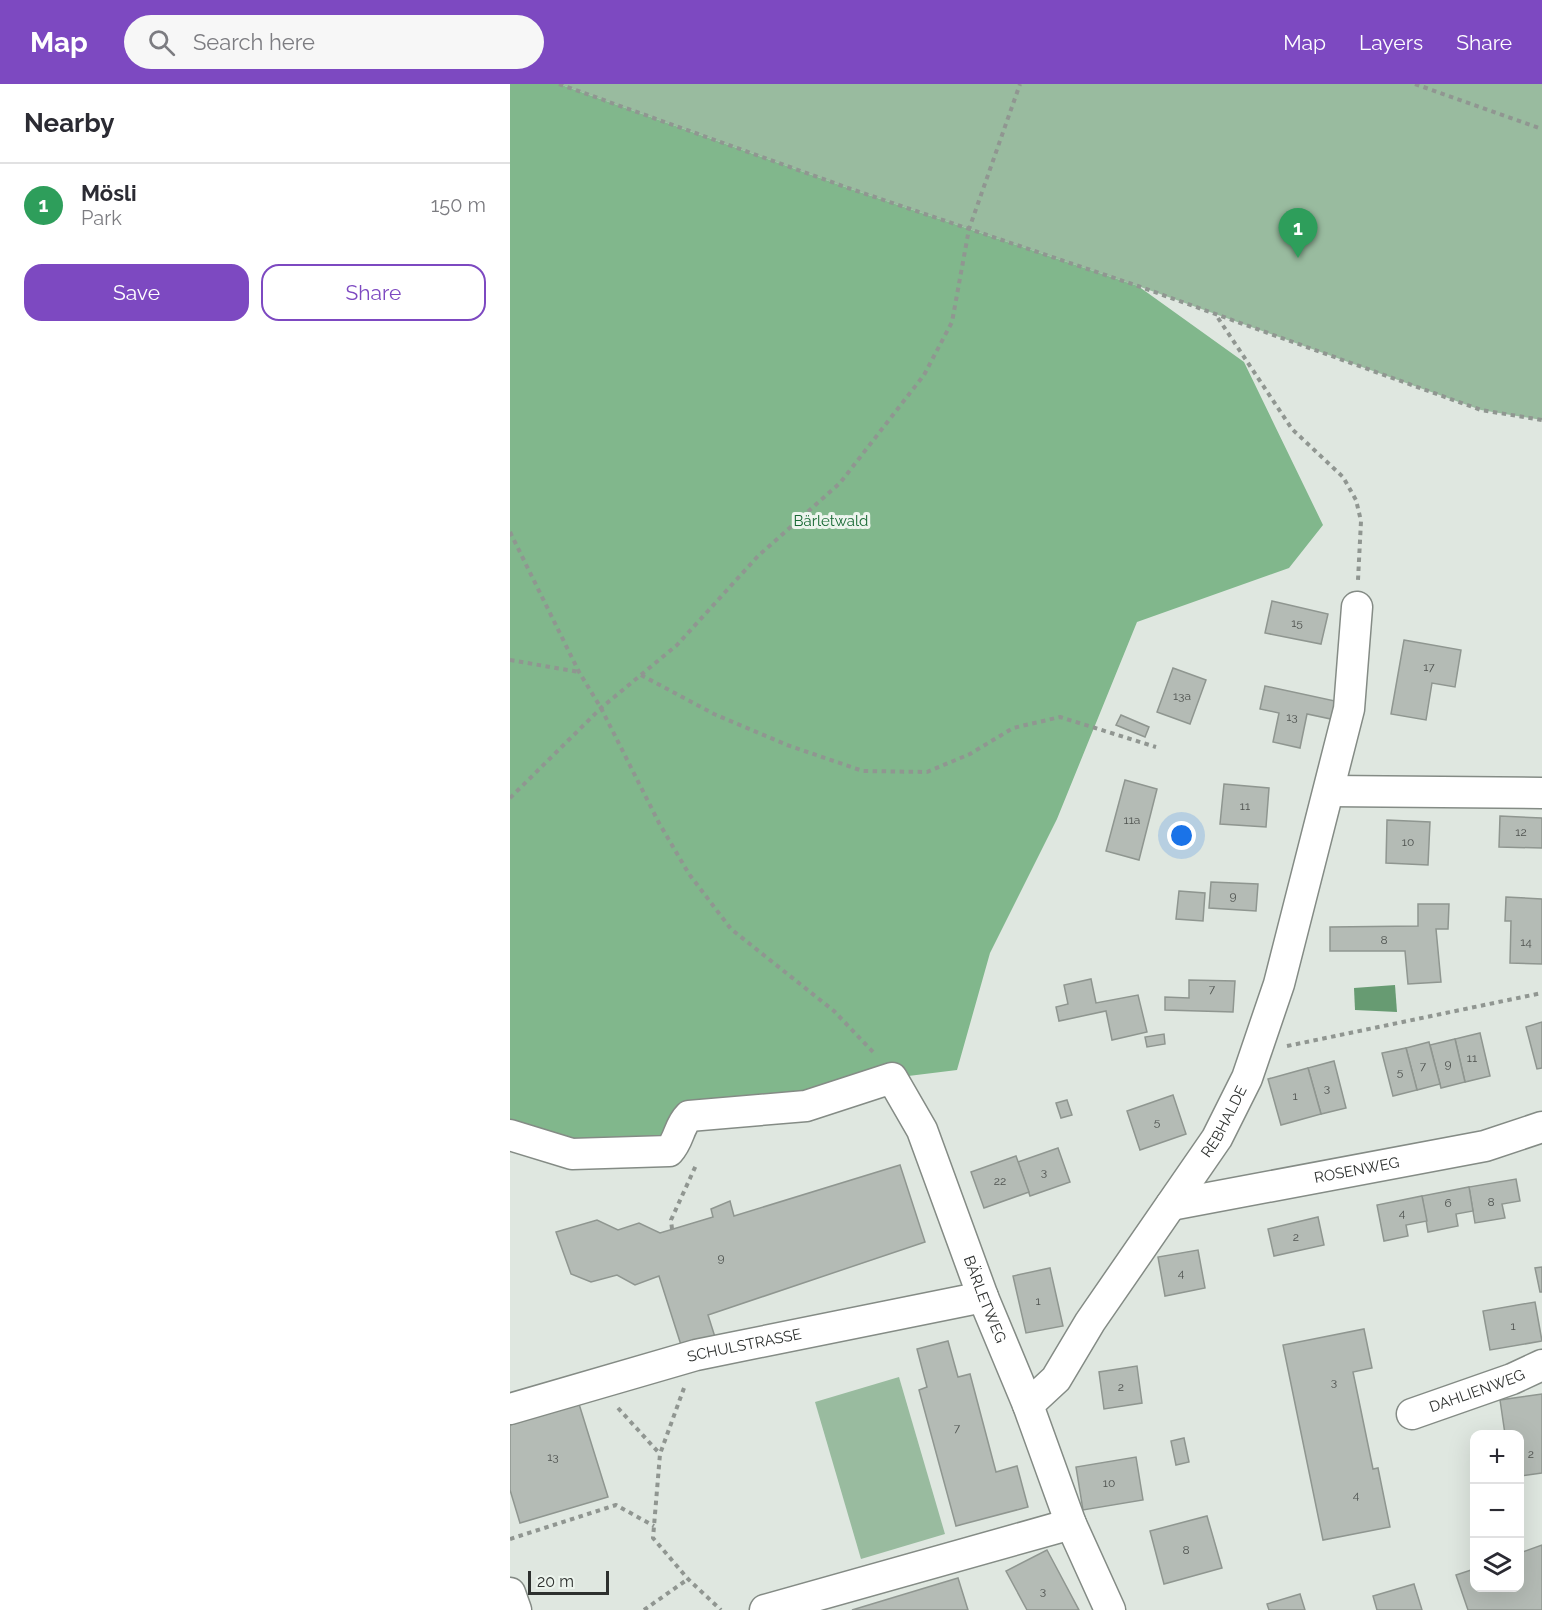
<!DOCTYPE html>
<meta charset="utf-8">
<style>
:root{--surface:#fff;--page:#f7f7f7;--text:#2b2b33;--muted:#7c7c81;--line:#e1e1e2;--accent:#7d49c1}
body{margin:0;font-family:Raleway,sans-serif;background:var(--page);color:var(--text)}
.controls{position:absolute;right:18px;bottom:18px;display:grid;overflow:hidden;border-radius:12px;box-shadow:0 6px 24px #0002}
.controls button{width:54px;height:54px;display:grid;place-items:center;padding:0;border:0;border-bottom:2px solid var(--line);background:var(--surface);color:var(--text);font:30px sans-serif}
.scale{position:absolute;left:18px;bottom:15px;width:81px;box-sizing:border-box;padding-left:6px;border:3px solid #2d302e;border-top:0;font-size:16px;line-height:21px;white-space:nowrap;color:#2d302e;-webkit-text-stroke:4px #ecf4ed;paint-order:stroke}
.you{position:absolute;left:672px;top:752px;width:21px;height:21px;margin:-15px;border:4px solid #fff;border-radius:50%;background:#1a73e8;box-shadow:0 0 0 9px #1a73e833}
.badge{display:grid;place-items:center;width:39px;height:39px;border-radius:50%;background:var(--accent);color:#fff;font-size:20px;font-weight:700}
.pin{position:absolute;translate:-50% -50px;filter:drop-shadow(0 2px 3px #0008)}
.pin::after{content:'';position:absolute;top:32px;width:21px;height:18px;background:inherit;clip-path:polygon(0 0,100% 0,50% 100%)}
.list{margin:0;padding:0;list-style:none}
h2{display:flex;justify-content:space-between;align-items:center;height:78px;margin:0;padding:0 24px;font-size:26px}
h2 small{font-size:20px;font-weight:400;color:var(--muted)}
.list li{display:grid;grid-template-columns:39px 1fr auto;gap:18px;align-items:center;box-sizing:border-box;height:84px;padding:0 24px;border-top:2px solid var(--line)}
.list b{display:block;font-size:22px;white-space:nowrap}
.list p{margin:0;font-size:20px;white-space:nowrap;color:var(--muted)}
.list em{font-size:20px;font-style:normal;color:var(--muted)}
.actions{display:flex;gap:12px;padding:18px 24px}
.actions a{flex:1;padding:14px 0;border:2px solid var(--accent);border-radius:18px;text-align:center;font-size:21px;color:var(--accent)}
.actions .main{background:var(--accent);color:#fff}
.icon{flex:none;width:33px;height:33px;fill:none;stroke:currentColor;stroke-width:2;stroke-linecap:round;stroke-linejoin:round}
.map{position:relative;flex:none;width:1032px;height:1526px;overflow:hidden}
header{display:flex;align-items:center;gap:36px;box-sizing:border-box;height:84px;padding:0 30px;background:var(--accent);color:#fff}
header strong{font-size:28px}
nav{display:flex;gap:33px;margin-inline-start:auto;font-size:21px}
.search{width:420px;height:54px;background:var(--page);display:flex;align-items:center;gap:15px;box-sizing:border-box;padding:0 21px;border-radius:33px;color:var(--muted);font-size:22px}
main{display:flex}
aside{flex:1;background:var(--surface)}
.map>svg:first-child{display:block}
.green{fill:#99bb9f}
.forest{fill:#81b78c}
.water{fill:#679b72}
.building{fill:#b4bbb5;stroke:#8f9690;stroke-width:1.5}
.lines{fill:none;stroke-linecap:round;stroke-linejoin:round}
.minor-casing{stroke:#848b85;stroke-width:33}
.path{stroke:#909691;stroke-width:4;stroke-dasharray:4.5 4.5;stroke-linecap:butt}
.minor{stroke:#fff;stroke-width:30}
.labels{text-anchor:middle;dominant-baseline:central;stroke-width:6;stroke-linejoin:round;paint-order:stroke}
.number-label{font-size:12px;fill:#4f5350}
.park-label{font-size:15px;fill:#186934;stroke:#ecf4ed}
.street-label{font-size:15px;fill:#2d302e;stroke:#ecf4ed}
</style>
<header>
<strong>Map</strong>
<div class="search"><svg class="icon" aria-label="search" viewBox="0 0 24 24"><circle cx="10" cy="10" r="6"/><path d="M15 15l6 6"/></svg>Search here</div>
<nav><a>Map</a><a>Layers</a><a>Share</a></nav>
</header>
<main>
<aside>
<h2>Nearby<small></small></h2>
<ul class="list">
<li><span class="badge" style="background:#2e9e5b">1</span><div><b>Mösli</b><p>Park</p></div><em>150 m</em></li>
</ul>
<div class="actions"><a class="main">Save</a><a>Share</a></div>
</aside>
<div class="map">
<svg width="1032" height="1526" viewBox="0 0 1032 1526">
<rect width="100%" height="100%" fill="#dfe7e0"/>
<g class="green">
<polygon points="49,0 1032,0 1032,336 971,326 628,202 341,105"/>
<polygon points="389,1293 435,1450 351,1475 305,1318"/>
</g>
<polygon class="forest" points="0,0 49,0 341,105 628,202 734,278 813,441 779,484 627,538 547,735 480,869 447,986 382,994 179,1032 159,1067 0,1051"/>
<polygon class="water" points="885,901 887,928 845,926 844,904"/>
<g class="building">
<polygon points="762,517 818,530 811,560 755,549"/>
<polygon points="894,556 951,566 945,603 922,599 916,636 881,630"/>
<polygon points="663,584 696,596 680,640 647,628"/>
<polygon points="755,602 825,617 821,635 797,630 790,664 763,658 769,629 750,625"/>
<polygon points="611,631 639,643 635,653 606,641"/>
<polygon points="615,696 647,705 629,776 596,767"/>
<polygon points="714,700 759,704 756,743 710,740"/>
<polygon points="990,732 1032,734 1032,764 989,763"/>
<polygon points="877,736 920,738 918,781 876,779"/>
<polygon points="701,798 748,800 746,827 699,824"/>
<polygon points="669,807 695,809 693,837 666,835"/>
<polygon points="996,813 1032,815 1032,880 1000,879 1001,837 995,837"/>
<polygon points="908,820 939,820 938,845 926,845 931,898 898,900 895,867 820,867 820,843 908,842"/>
<polygon points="581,895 586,919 628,911 637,948 602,956 596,927 549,937 546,923 558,920 554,901"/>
<polygon points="679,896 725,897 723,928 655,926 655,913 679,914"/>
<polygon points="1032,938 1032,984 1027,985 1016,943"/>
<polygon points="970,949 980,992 955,998 945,955"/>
<polygon points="654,950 655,960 637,963 635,953"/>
<polygon points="945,955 955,998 931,1004 920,961"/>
<polygon points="919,958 930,1000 907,1006 896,964"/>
<polygon points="896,964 907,1006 883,1012 872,969"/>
<polygon points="824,977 836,1024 811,1030 798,984"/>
<polygon points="798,984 811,1030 771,1041 758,995"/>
<polygon points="663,1011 676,1050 630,1066 617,1027"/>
<polygon points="557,1016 562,1031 551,1034 546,1019"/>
<polygon points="548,1064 560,1098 520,1112 508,1078"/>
<polygon points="506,1072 519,1108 474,1124 461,1088"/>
<polygon points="390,1081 415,1158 198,1231 205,1253 172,1264 149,1192 125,1201 107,1191 81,1198 61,1190 46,1148 87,1136 108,1146 129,1139 150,1149 203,1133 201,1125 220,1117 224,1132"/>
<polygon points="1006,1095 1010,1117 992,1120 995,1134 965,1139 959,1103"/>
<polygon points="959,1103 963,1127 946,1130 948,1142 918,1148 912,1112"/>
<polygon points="912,1112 917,1137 896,1141 898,1152 874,1157 867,1121"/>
<polygon points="808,1133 814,1161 764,1172 758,1145"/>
<polygon points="688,1166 695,1204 655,1212 648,1173"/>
<polygon points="1032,1183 1032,1208 1030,1208 1025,1184"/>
<polygon points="540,1184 553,1242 516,1249 503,1192"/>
<polygon points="1025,1218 1032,1257 980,1266 973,1227"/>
<polygon points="854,1245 862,1284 843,1288 863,1385 868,1384 880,1443 813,1456 773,1261"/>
<polygon points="438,1257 448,1293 460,1290 486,1388 507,1382 518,1423 446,1442 409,1306 417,1303 407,1265"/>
<polygon points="627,1282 632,1319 594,1325 589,1288"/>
<polygon points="1032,1310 1032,1389 1010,1392 1010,1350 995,1350 990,1316"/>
<polygon points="69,1320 98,1413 10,1439 0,1406 0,1341"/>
<polygon points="674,1354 679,1378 666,1381 661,1357"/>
<polygon points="626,1373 633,1416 573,1426 566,1383"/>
<polygon points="697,1432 712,1484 654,1500 640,1447"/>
<polygon points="1032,1461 1032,1526 958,1526 946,1491 964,1485 964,1504 1010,1504 1010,1469"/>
<polygon points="537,1466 569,1526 517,1526 496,1487"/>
<polygon points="448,1494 458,1526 342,1526"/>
<polygon points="904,1500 912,1526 867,1526 863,1512"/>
<polygon points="790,1510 795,1526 759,1526 757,1520"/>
</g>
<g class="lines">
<g class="minor-casing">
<g id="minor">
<polyline points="819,707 1032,709"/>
<path id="s1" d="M0 1051 62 1070 159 1067C170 1055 168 1043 179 1032L296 1022 382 994 412 1046 473 1213 518 1321 561 1440 600 1526"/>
<path id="s2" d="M661 1121 975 1062 1032 1043"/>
<path id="s3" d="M518 1321 546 1295 580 1238 707 1054 737 994 769 900 839 625 847 523"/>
<path id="s4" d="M0 1325 186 1271 473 1213"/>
<path id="s5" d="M902 1330 1002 1295 1032 1281"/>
<polyline points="0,1509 6,1526"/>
<polyline points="255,1526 561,1440"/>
</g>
</g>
<g class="path">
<polyline points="49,0 341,105 628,202 971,326 1032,336"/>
<polyline points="905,0 1032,45"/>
<polyline points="708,234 782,345 833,393 846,416 851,437 848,496"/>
<polyline points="0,448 69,588 91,624 149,739 179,790 221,845 324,927 366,971"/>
<polyline points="0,576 69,588"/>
<polyline points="131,591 204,630 277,661 353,687 417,688 460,670 503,644 550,633 646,663"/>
<polyline points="0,714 91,624 167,561 248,472 330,399 414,291 442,238 459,145 510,0"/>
<polyline points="777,962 1032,909"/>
<polyline points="162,1145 161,1136 187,1079"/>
<polyline points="174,1304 150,1370 143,1454 178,1495 211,1526"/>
<polyline points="108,1324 150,1370"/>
<polyline points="0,1455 106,1421 144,1442"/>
<polyline points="134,1526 178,1495"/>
</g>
<use href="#minor" class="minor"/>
</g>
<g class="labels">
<g class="number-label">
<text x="787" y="539">15</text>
<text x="919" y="583">17</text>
<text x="672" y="612">13a</text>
<text x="782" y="633">13</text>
<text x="735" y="722">11</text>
<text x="622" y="736">11a</text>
<text x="1011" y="748">12</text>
<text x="898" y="758">10</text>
<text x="723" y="812">9</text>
<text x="874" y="856">8</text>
<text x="1016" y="858">14</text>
<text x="702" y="905">7</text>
<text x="962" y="974">11</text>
<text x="938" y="980">9</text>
<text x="913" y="982">7</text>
<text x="890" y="988">5</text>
<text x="817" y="1004">3</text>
<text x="785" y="1012">1</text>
<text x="647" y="1038">5</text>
<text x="534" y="1088">3</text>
<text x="490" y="1097">22</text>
<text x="981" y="1118">8</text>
<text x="938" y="1119">6</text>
<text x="892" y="1129">4</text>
<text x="786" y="1153">2</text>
<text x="211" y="1174">9</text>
<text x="671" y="1189">4</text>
<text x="528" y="1217">1</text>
<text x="1003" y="1242">1</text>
<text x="824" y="1298">3</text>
<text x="611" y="1303">2</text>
<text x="447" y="1344">7</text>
<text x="1021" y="1370">2</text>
<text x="43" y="1373">13</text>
<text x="599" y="1399">10</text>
<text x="846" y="1411">4</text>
<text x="676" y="1466">8</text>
<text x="533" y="1507">3</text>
</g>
<g class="park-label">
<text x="321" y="437">Bärletwald</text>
</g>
<g class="street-label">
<text stroke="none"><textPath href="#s3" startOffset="346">REBHALDE</textPath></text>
<text stroke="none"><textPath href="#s2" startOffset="189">ROSENWEG</textPath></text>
<text stroke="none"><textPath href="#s1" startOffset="651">BÄRLETWEG</textPath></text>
<text stroke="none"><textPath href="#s4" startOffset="243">SCHULSTRASSE</textPath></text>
<text stroke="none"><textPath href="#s5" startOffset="69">DAHLIENWEG</textPath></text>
</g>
</g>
</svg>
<div class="controls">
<button>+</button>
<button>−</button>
<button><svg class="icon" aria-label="layers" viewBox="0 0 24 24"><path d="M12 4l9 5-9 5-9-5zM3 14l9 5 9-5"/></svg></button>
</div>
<div class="scale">20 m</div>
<div class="you"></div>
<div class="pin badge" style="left:788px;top:174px;background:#2e9e5b">1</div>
</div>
</main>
